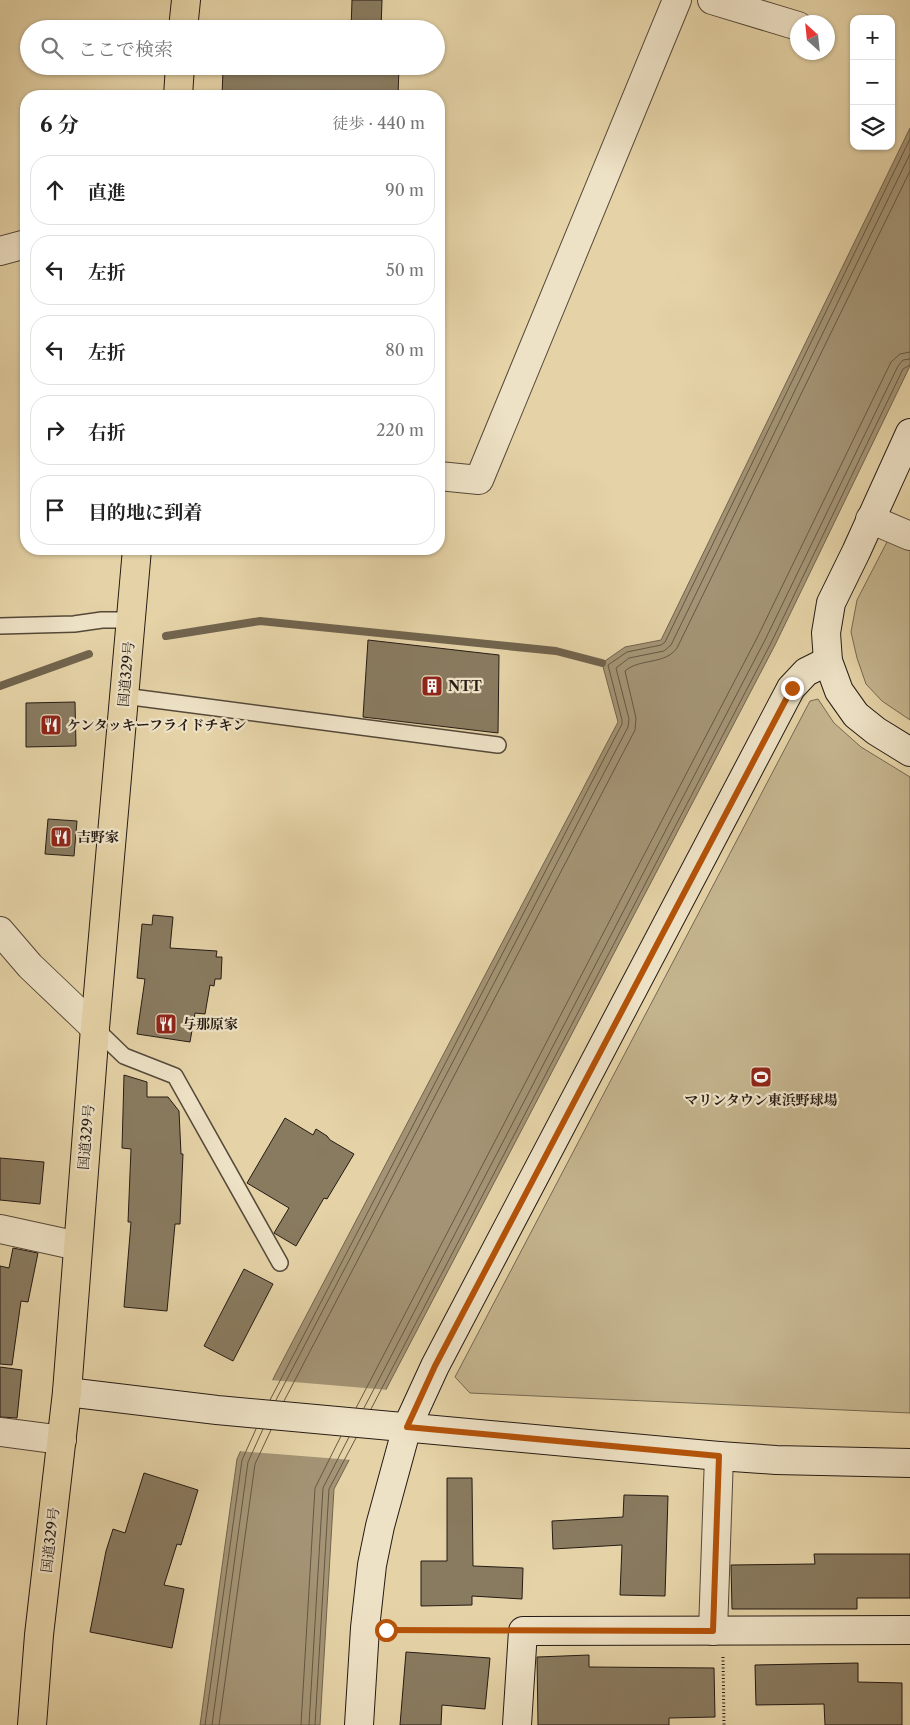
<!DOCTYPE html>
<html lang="ja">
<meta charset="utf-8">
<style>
:root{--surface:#fff;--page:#f2f2f2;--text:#222;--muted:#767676;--line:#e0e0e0}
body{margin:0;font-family:"Libre Caslon Text","Noto Serif JP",serif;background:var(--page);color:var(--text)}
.controls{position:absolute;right:15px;top:15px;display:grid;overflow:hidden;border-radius:10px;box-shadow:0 1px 4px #0004}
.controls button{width:45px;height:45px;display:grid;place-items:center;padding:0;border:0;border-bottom:1px solid var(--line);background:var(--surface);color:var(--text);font:25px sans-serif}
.compass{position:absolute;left:790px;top:15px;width:45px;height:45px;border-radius:50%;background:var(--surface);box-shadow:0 1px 4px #0004;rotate:333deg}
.stop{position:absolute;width:15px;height:15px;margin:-11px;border:4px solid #b45309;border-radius:50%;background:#fff}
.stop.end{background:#b45309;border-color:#fff;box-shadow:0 1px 5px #0008}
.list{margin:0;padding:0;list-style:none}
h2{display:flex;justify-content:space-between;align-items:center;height:65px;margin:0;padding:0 20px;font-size:21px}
h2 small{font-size:16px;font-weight:400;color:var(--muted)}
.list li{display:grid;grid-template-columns:32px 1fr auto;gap:15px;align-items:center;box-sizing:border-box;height:70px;margin:0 10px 10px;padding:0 10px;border:1px solid var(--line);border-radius:20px}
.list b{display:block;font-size:19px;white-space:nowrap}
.list em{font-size:16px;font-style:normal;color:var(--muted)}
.icon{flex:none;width:28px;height:28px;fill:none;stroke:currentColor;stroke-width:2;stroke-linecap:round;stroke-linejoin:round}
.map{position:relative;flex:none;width:910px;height:1725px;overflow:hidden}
.search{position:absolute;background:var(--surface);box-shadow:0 1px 4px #0004;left:20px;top:20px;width:425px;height:55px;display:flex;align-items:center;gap:12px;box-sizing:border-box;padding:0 18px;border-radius:28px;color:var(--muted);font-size:19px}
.panel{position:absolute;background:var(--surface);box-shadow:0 1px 4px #0004;left:20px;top:90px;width:425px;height:465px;border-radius:20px}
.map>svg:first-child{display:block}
.green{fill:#c4b48e;stroke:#746851}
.water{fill:#a49475;stroke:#71644e}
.pier{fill:#e5d3a7}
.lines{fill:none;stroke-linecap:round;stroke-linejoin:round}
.shore{stroke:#645844;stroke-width:1}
.stream{stroke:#71644e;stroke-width:8}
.building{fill:#897b60;stroke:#251b14}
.lane-casing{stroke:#554939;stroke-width:18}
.street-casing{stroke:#554939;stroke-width:30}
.secondary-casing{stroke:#251b14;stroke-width:30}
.highway-casing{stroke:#251b14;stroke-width:30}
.path{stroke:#251b14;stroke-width:3;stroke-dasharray:1 2.5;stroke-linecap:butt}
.lane{stroke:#eee2c6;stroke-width:15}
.street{stroke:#eee2c6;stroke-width:28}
.secondary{stroke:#eee2c6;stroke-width:28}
.highway{stroke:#e5d3a7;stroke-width:28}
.route{stroke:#b45309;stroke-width:6}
.labels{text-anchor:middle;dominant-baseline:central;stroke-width:4.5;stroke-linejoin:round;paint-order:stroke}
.street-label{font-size:14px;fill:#251b14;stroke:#eee2c6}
.poi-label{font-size:14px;font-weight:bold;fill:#251b14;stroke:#eee2c6;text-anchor:start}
</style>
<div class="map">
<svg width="910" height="1725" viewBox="0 0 910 1725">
<rect width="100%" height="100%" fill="#e5d3a7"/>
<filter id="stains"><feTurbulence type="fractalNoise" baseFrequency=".004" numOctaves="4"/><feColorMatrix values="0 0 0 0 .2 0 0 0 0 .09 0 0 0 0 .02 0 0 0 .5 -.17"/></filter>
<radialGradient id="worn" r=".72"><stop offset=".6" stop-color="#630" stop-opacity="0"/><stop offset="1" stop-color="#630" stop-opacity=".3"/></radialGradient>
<g class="green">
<polygon points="888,540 910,542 910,720 882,701 866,684 857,658 851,632 857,600"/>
<polygon points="818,699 834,723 861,747 910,777 910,1413 470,1393 455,1377 810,701"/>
</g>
<polygon class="water" points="910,128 910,366 775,645 334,1489 320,1725 200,1725 237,1459 275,1375 618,722 602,663 625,647 661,640"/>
<polygon class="pier" points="270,1380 389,1390 352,1460 238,1451"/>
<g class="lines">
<g class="shore">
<polyline points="270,1400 622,724 622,720 608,665 627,652 661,645 665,642 910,139"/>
<polyline points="276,1400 628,727 629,719 616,668 629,658 664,651 671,645 910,154"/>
<path d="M284 1401 635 730 636 718 625 671C640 658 665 665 677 648L910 171"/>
<polyline points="356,1408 758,636 891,362 900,354 910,352"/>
<polyline points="364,1408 765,640 898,366 903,360 910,359"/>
<polyline points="371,1409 771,643 903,369 910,365"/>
<polyline points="205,1725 242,1460 256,1429"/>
<polyline points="212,1725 248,1462 263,1429"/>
<polyline points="219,1725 255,1464 271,1430"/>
<polyline points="301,1725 315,1488 341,1436"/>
<polyline points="309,1725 323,1488 349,1437"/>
<polyline points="315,1725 329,1489 356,1438"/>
</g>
<g class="stream">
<polyline points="166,636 260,621 556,651 602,663"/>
<polyline points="0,686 89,654"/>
</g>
</g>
<g class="building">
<polygon points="352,0 382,0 381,29 351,29"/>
<polygon points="281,66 399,66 398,96 222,96 223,70 281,72"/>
<polygon points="368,640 499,655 498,733 363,717"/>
<polygon points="75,702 76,746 26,747 26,703"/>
<polygon points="48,819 77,821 74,856 45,854"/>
<polygon points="153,915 173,917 170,948 217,951 216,957 222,957 221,979 215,979 214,986 210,985 205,1014 195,1013 190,1042 137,1034 145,979 137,978 142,924 152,925"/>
<polygon points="124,1075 147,1082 147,1097 168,1097 179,1111 181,1154 183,1154 180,1224 175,1224 167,1311 124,1307 131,1222 128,1222 131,1149 122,1148"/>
<polygon points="285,1118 313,1135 316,1129 327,1136 330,1140 354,1154 327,1199 324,1198 296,1246 274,1233 289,1208 247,1183"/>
<polygon points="0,1158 44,1162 40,1204 0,1200"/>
<polygon points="13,1248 38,1253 28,1302 21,1301 12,1365 0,1364 0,1266 9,1268"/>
<polygon points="244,1269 273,1284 233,1361 204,1346"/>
<polygon points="0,1367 22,1370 17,1418 0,1417"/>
<polygon points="144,1473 198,1490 181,1545 177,1544 164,1585 184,1589 172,1648 90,1632 106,1551 113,1529 125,1533"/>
<polygon points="447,1478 472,1478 473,1566 523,1568 522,1599 472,1596 472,1605 421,1606 421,1561 447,1561"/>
<polygon points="624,1495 668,1496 665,1596 620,1595 622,1545 553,1549 552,1521 623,1517"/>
<polygon points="814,1554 910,1554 910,1598 857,1598 857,1609 732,1609 731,1565 815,1564"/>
<polygon points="406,1652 490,1658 485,1709 442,1705 441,1725 400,1725"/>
<polygon points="589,1655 589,1667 714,1668 715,1717 669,1718 669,1725 538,1725 537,1657"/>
<polygon points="858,1663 858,1682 902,1683 902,1725 825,1725 824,1704 756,1705 755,1665"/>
</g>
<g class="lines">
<g class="lane-casing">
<g id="lane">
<polyline points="0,626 74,624 102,620 131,620"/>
<polyline points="124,696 498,745"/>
<polyline points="95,1028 124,1056 175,1076 280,1263"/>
</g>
</g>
<g class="street-casing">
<g id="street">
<polyline points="712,0 798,26"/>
<polyline points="0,251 26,244"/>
<polyline points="439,476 479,480 677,0"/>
<polyline points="870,519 910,536"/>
<polyline points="0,931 30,966 95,1028"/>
<polyline points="0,1229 78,1246"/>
<polyline points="0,1432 62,1440"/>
<polyline points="713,1631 719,1456"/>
</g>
</g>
<g class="secondary-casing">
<g id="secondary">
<polyline points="910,433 856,552 831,603 826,633 828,661 839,691 856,715 876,731 910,752"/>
<polyline points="67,1392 217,1410 719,1456 776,1460 910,1463"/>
<polyline points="359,1725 365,1628 372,1565 380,1526 407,1427 435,1366 791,688 806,672 828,661"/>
<polyline points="517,1725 523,1631 910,1630"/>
</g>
</g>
<g class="highway-casing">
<g id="highway">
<polyline points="183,29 186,0"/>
<polyline points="178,96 180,66"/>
<polyline points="32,1725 39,1635 67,1392 95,1028 137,549"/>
</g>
</g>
<g class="path">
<polyline points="392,1630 498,1631"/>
<polyline points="723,1657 724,1725"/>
</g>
<use href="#lane" class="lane"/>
<use href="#street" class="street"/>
<use href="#secondary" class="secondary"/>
<use href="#highway" class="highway"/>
</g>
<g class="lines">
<polyline class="route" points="386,1630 713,1631 719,1456 407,1427 435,1366 792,688"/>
</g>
<defs>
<g id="building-square" transform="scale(1.125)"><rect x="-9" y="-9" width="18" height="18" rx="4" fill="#8f2418" stroke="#eee2c6"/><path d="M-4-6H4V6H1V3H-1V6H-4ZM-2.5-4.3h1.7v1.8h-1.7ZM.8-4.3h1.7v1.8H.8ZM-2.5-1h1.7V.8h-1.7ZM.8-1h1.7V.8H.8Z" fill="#fff"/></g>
<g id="restaurant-square" transform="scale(1.125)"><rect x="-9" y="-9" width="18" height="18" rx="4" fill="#8f2418" stroke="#eee2c6"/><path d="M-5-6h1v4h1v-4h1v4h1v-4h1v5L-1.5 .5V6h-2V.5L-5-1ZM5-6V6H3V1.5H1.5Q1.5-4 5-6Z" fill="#fff"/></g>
<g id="stadium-square" transform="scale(1.125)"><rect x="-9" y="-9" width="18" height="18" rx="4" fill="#8f2418" stroke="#eee2c6"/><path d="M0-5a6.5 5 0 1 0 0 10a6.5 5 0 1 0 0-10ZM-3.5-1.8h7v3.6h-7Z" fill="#fff"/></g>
</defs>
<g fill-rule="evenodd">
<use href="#building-square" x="432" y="686"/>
<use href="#restaurant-square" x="51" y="725"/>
<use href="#restaurant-square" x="61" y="837"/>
<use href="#restaurant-square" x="166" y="1024"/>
<use href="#stadium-square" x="761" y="1077"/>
</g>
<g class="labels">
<g class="street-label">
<text transform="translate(126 674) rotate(-85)">国道329号</text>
<text transform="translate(86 1137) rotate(-85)">国道329号</text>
<text transform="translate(50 1540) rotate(-83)">国道329号</text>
</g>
<g class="poi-label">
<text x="448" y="686">NTT</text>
<text x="67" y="725">ケンタッキーフライドチキン</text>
<text x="77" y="837">吉野家</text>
<text x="182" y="1024">与那原家</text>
<text x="761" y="1100" text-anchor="middle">マリンタウン東浜野球場</text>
</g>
</g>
<rect width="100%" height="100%" filter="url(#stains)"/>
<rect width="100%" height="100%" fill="url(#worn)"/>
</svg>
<div class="controls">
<button>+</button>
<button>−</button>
<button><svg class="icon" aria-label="layers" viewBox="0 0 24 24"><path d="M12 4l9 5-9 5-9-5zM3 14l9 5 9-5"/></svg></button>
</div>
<svg class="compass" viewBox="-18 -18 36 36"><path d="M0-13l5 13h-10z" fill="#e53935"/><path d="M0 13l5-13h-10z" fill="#767676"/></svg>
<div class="stop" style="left:386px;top:1630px"></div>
<div class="stop end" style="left:792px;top:688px"></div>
<div class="search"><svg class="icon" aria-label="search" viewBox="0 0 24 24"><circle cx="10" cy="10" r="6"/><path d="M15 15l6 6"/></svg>ここで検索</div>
<section class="panel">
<h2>6 分<small>徒歩 · 440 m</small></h2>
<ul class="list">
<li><svg class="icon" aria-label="ahead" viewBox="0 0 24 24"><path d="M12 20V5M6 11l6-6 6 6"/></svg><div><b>直進</b></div><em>90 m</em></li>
<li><svg class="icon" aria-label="left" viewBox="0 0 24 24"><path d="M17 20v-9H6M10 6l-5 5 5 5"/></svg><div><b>左折</b></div><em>50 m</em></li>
<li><svg class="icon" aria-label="left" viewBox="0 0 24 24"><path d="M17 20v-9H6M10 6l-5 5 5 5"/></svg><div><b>左折</b></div><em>80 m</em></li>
<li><svg class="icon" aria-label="right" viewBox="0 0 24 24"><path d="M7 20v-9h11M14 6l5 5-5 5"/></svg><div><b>右折</b></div><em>220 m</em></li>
<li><svg class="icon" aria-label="arrive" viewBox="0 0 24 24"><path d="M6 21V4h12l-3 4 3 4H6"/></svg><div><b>目的地に到着</b></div></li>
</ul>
</section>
</div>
